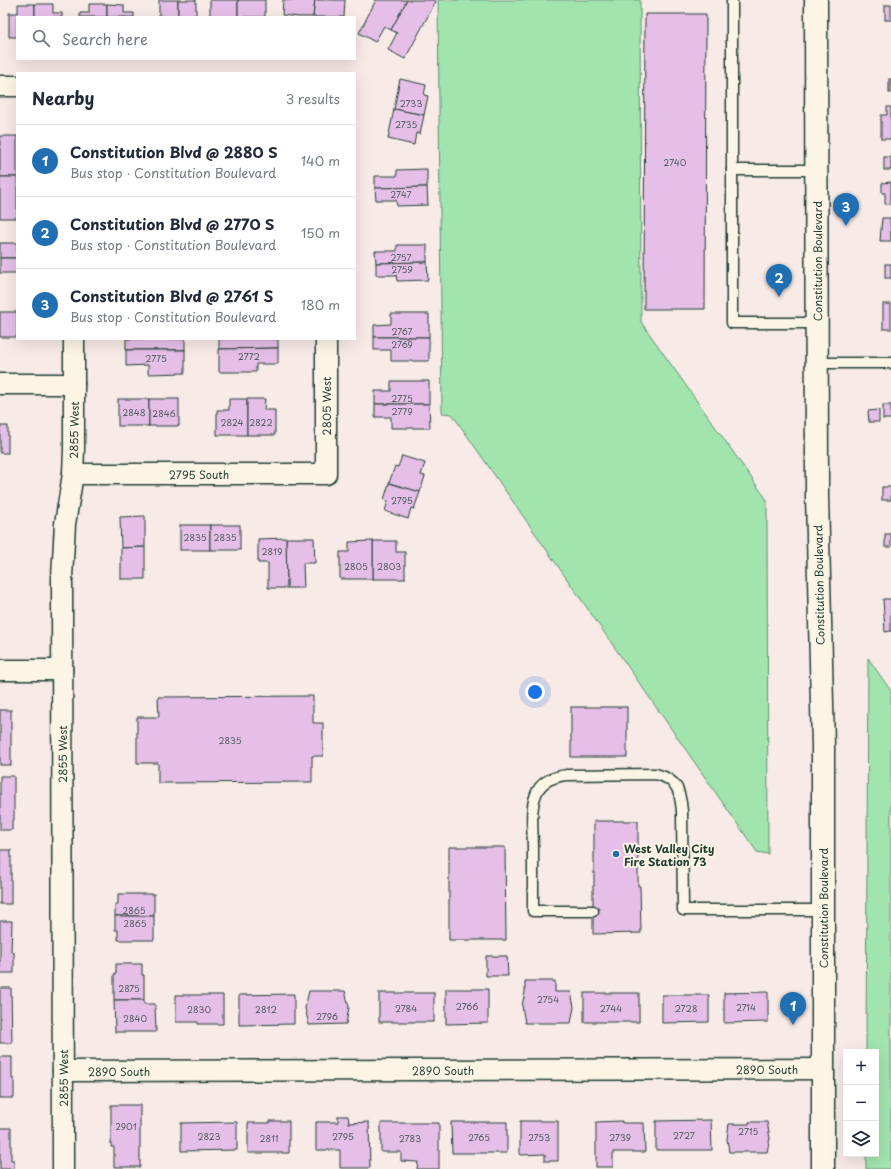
<!DOCTYPE html>
<meta charset="utf-8">
<style>
:root{--surface:#fff;--page:#f6f6f7;--text:#1f2937;--muted:#747a83;--line:#e0e1e3;--accent:#1f6fb2}
body{margin:0;font-family:"Playpen Sans",sans-serif;background:var(--page);color:var(--text)}
.controls{position:absolute;right:12px;bottom:12px;display:grid;overflow:hidden;border-radius:0px;box-shadow:0 4px 16px #0002}
.controls button{width:36px;height:36px;display:grid;place-items:center;padding:0;border:0;border-bottom:1px solid var(--line);background:var(--surface);color:var(--text);font:20px sans-serif}
.you{position:absolute;left:535px;top:692px;width:14px;height:14px;margin:-10px;border:3px solid #fff;border-radius:50%;background:#1a73e8;box-shadow:0 0 0 6px #1a73e833}
.badge{display:grid;place-items:center;width:26px;height:26px;border-radius:50%;background:var(--accent);color:#fff;font-size:13px;font-weight:700}
.pin{position:absolute;translate:-50% -33px;filter:drop-shadow(0 1px 2px #0008)}
.pin::after{content:'';position:absolute;top:21px;width:14px;height:12px;background:inherit;clip-path:polygon(0 0,100% 0,50% 100%)}
.list{margin:0;padding:0;list-style:none}
h2{display:flex;justify-content:space-between;align-items:center;height:52px;margin:0;padding:0 16px;font-size:17px}
h2 small{font-size:13px;font-weight:400;color:var(--muted)}
.list li{display:grid;grid-template-columns:26px 1fr auto;gap:12px;align-items:center;box-sizing:border-box;height:72px;padding:0 16px;border-top:1px solid var(--line)}
.list b{display:block;font-size:15px;white-space:nowrap}
.list p{margin:0;font-size:13px;white-space:nowrap;color:var(--muted)}
.list em{font-size:13px;font-style:normal;color:var(--muted)}
.icon{flex:none;width:22px;height:22px;fill:none;stroke:currentColor;stroke-width:2;stroke-linecap:round;stroke-linejoin:round}
.map{position:relative;flex:none;width:891px;height:1169px;overflow:hidden}
.search{position:absolute;background:var(--surface);box-shadow:0 4px 16px #0002;left:16px;top:16px;width:340px;height:44px;display:flex;align-items:center;gap:10px;box-sizing:border-box;padding:0 14px;border-radius:0px;color:var(--muted);font-size:15px}
.panel{position:absolute;background:var(--surface);box-shadow:0 4px 16px #0002;left:16px;top:72px;width:340px;height:268px;border-radius:0px}
.map>svg:first-child{display:block}
.green{fill:#a1e4ae;stroke:#609071}
.building{fill:#e6bfe8;stroke:#1f3d34}
.lines{fill:none;stroke-linecap:round;stroke-linejoin:round}
.service-casing{stroke:#1f3d34;stroke-width:13}
.minor-casing{stroke:#1f3d34;stroke-width:23}
.tertiary-casing{stroke:#1f3d34;stroke-width:25}
.service{stroke:#fcf5e5;stroke-width:10}
.minor{stroke:#fcf5e5;stroke-width:20}
.tertiary{stroke:#fcf5e5;stroke-width:22}
.poi-dot{fill:#1f6fb2;stroke:#fcf5e5;stroke-width:1.5}
.labels{text-anchor:middle;dominant-baseline:central;stroke-width:4;stroke-linejoin:round;paint-order:stroke}
.number-label{font-size:9px;fill:#515e61}
.street-label{font-size:11px;fill:#1f3d34;stroke:#fcf5e5}
.poi-label{font-size:11px;font-weight:bold;fill:#1f3d34;stroke:#fcf5e5;text-anchor:start}
</style>
<div class="map">
<svg width="891" height="1169" viewBox="0 0 891 1169">
<rect width="100%" height="100%" fill="#f8eae6"/>
<filter id="ink" filterUnits="userSpaceOnUse"><feTurbulence type="fractalNoise" baseFrequency=".025" numOctaves="2"/><feDisplacementMap in="SourceGraphic" scale="8" xChannelSelector="R" yChannelSelector="G"/><feConvolveMatrix kernelMatrix="1 2 1 2 8 2 1 2 1" color-interpolation-filters="sRGB"/></filter>
<g filter="url(#ink)">
<g class="green">
<polygon points="438,0 640,0 641,322 767,500 768,854 757,852 452,414 442,413"/>
<polygon points="868,658 891,691 891,1169 866,1169 866,1154 876,1154 876,1052 866,1052"/>
</g>
<g class="building">
<polygon points="159,0 178,0 178,17 159,16"/>
<polygon points="178,0 196,0 196,16 178,17"/>
<rect x="210" y="0" width="28" height="17"/>
<rect x="238" y="0" width="27" height="17"/>
<polygon points="283,0 315,0 313,17 299,17 282,15"/>
<polygon points="315,0 345,0 344,17 313,17"/>
<polygon points="376,0 407,0 391,30 384,26 375,42 359,33"/>
<polygon points="407,0 434,0 436,1 405,59 388,50 397,33 391,30"/>
<polygon points="18,4 35,4 35,17 17,17 17,37 9,37 9,13 18,13"/>
<polygon points="35,4 53,4 53,13 62,13 62,17 35,17"/>
<polygon points="89,4 107,4 107,17 80,17 80,13 89,13"/>
<polygon points="107,4 124,5 124,13 134,13 134,17 107,17"/>
<rect x="885" y="5" width="6" height="15"/>
<polygon points="645,14 706,14 705,309 644,309"/>
<polygon points="400,79 426,85 424,95 428,96 424,115 394,109"/>
<rect x="889" y="79" width="2" height="14"/>
<polygon points="887,107 891,107 891,139 881,139 881,115 887,115"/>
<polygon points="394,109 424,115 420,134 416,133 414,145 388,139"/>
<rect x="0" y="136" width="17" height="41"/>
<rect x="884" y="157" width="7" height="13"/>
<polygon points="427,169 427,187 375,188 375,176 397,176 397,170"/>
<rect x="0" y="177" width="17" height="41"/>
<polygon points="891,182 891,204 885,204 885,193 882,193 882,183"/>
<polygon points="427,187 428,205 397,206 396,200 376,200 375,188"/>
<polygon points="882,218 890,218 891,241 880,241"/>
<rect x="0" y="243" width="17" height="15"/>
<polygon points="397,245 427,245 427,262 376,263 375,251 397,251"/>
<rect x="0" y="258" width="17" height="15"/>
<polygon points="427,262 428,280 397,281 396,275 376,275 376,263"/>
<rect x="885" y="264" width="6" height="14"/>
<rect x="883" y="304" width="8" height="25"/>
<rect x="0" y="312" width="17" height="25"/>
<polygon points="391,314 429,314 429,337 374,337 374,325 391,324"/>
<polygon points="374,337 429,337 429,361 391,361 391,350 374,350"/>
<rect x="126" y="339" width="59" height="11"/>
<polygon points="219,339 278,339 278,348 219,349"/>
<polygon points="278,348 278,364 256,364 256,372 219,372 219,349"/>
<polygon points="126,350 185,350 185,373 148,374 148,365 126,366"/>
<polygon points="391,381 429,381 429,404 375,404 375,391 391,391"/>
<rect x="118" y="399" width="31" height="27"/>
<rect x="149" y="399" width="30" height="27"/>
<polygon points="229,399 247,399 247,435 217,435 217,410 229,410"/>
<polygon points="247,399 265,399 264,410 275,410 275,435 247,435"/>
<polygon points="375,404 429,404 430,428 391,428 391,417 375,417"/>
<rect x="883" y="405" width="8" height="14"/>
<polygon points="879,410 879,422 869,422 868,411"/>
<rect x="0" y="426" width="8" height="27"/>
<polygon points="402,456 425,463 421,475 425,476 420,492 389,483 395,466 398,467"/>
<polygon points="389,483 420,492 414,509 411,508 408,519 385,511 388,501 384,500"/>
<rect x="882" y="487" width="9" height="13"/>
<polygon points="145,516 145,547 121,548 120,517"/>
<rect x="180" y="525" width="30" height="25"/>
<rect x="210" y="525" width="30" height="25"/>
<rect x="885" y="534" width="6" height="13"/>
<polygon points="286,538 314,538 315,563 303,563 304,588 287,588"/>
<polygon points="286,538 287,588 268,588 268,563 258,563 258,539"/>
<polygon points="373,541 396,541 396,552 405,552 405,579 373,579"/>
<polygon points="373,541 373,579 340,579 340,552 349,552 349,542"/>
<polygon points="145,547 145,579 121,579 121,548"/>
<polygon points="883,599 891,599 891,631 885,632"/>
<polygon points="313,696 313,723 323,723 323,756 312,756 312,782 158,783 158,763 137,763 137,717 159,717 158,697"/>
<rect x="571" y="707" width="56" height="50"/>
<rect x="0" y="710" width="11" height="55"/>
<polygon points="0,776 14,776 14,820 12,820 12,830 0,830"/>
<polygon points="594,821 638,821 638,886 640,886 641,933 593,934 593,886 594,886"/>
<polygon points="449,847 505,847 506,940 449,940"/>
<rect x="0" y="850" width="11" height="54"/>
<polygon points="118,894 154,894 154,916 115,916 115,904 118,904"/>
<polygon points="115,916 154,916 154,940 118,940 118,930 115,930"/>
<polygon points="0,921 12,921 11,952 14,952 14,973 0,973"/>
<polygon points="486,956 507,956 508,976 486,976"/>
<polygon points="116,964 142,964 142,975 144,975 144,1000 114,1000 114,974 116,974"/>
<polygon points="525,981 555,981 555,992 571,992 574,1007 571,1023 525,1023 522,1006 525,992"/>
<polygon points="0,988 11,988 12,1043 0,1043"/>
<polygon points="446,989 488,989 488,1023 446,1024"/>
<polygon points="309,991 345,991 349,1007 346,1024 309,1025 305,1008"/>
<polygon points="768,992 768,1022 724,1023 724,993"/>
<rect x="379" y="993" width="55" height="29"/>
<rect x="584" y="993" width="55" height="29"/>
<polygon points="294,994 294,1024 239,1025 239,995"/>
<polygon points="176,995 223,995 223,1024 198,1024 198,1022 176,1022"/>
<polygon points="662,995 709,995 709,1022 662,1023"/>
<polygon points="114,1000 144,1000 144,1004 155,1004 156,1032 115,1032"/>
<polygon points="0,1057 12,1057 12,1079 14,1079 14,1098 0,1098"/>
<polygon points="111,1105 140,1105 140,1167 114,1167 114,1147 111,1147"/>
<polygon points="338,1116 348,1116 349,1123 369,1122 370,1168 340,1168 340,1150 316,1150 316,1122 338,1122"/>
<polygon points="711,1120 712,1150 656,1150 656,1121"/>
<polygon points="270,1121 289,1121 289,1153 248,1153 248,1123 270,1123"/>
<polygon points="520,1121 558,1121 558,1161 545,1161 545,1154 520,1155"/>
<polygon points="622,1121 622,1123 644,1123 645,1152 613,1152 613,1167 596,1167 596,1122"/>
<polygon points="237,1122 237,1150 181,1151 181,1123"/>
<polygon points="451,1122 507,1122 507,1153 452,1153"/>
<polygon points="749,1122 767,1122 770,1138 767,1152 729,1152 727,1139 729,1124 749,1124"/>
<polygon points="381,1123 439,1123 439,1169 417,1169 418,1162 401,1161 401,1152 381,1152"/>
<polygon points="0,1128 11,1128 11,1160 14,1160 14,1169 0,1169"/>
</g>
<g class="lines">
<g class="service-casing">
<g id="service">
<polyline points="732,0 732,170 817,170"/>
<polyline points="732,170 732,323 817,323"/>
<polyline points="817,363 891,363"/>
<path d="M593 911H533C533 890 533 869 533 848 533 831 529 806 538 790 544 780 557 776 567 775L656 774C678 780 680 791 682 811L683 910H823"/>
</g>
</g>
<g class="minor-casing">
<g id="minor">
<polyline points="0,86 17,86"/>
<polyline points="0,384 74,384"/>
<polyline points="73,474 326,474 326,339"/>
<polyline points="0,670 62,670"/>
<polyline points="63,1071 823,1069"/>
<polyline points="63,1169 62,577 65,524 73,474 74,449 74,339"/>
</g>
</g>
<g class="tertiary-casing">
<polyline id="tertiary" points="816,0 817,495 823,746 823,1169"/>
</g>
<use href="#service" class="service"/>
<use href="#minor" class="minor"/>
<use href="#tertiary" class="tertiary"/>
</g>
</g>
<circle class="poi-dot" cx="616" cy="854" r="4"/>
<g class="labels">
<g class="number-label">
<text x="411" y="103">2733</text>
<text x="406" y="124">2735</text>
<text x="675" y="162">2740</text>
<text x="401" y="194">2747</text>
<text x="401" y="257">2757</text>
<text x="402" y="269">2759</text>
<text x="402" y="331">2767</text>
<text x="402" y="344">2769</text>
<text x="249" y="356">2772</text>
<text x="156" y="358">2775</text>
<text x="402" y="398">2775</text>
<text x="402" y="411">2779</text>
<text x="134" y="412">2848</text>
<text x="164" y="413">2846</text>
<text x="232" y="422">2824</text>
<text x="261" y="422">2822</text>
<text x="402" y="500">2795</text>
<text x="195" y="537">2835</text>
<text x="225" y="537">2835</text>
<text x="272" y="551">2819</text>
<text x="356" y="566">2805</text>
<text x="389" y="566">2803</text>
<text x="230" y="740">2835</text>
<text x="134" y="910">2865</text>
<text x="135" y="923">2865</text>
<text x="129" y="988">2875</text>
<text x="548" y="999">2754</text>
<text x="467" y="1006">2766</text>
<text x="746" y="1007">2714</text>
<text x="406" y="1008">2784</text>
<text x="611" y="1008">2744</text>
<text x="686" y="1008">2728</text>
<text x="199" y="1009">2830</text>
<text x="266" y="1009">2812</text>
<text x="327" y="1016">2796</text>
<text x="135" y="1018">2840</text>
<text x="126" y="1126">2901</text>
<text x="748" y="1131">2715</text>
<text x="684" y="1135">2727</text>
<text x="209" y="1136">2823</text>
<text x="343" y="1136">2795</text>
<text x="479" y="1137">2765</text>
<text x="539" y="1137">2753</text>
<text x="620" y="1137">2739</text>
<text x="269" y="1138">2811</text>
<text x="410" y="1138">2783</text>
</g>
<g class="street-label">
<text transform="translate(817 261) rotate(-90)">Constitution Boulevard</text>
<text transform="translate(326 406) rotate(-90)">2805 West</text>
<text transform="translate(74 430) rotate(-89)">2855 West</text>
<text x="199" y="474">2795 South</text>
<text transform="translate(819 585) rotate(-91)">Constitution Boulevard</text>
<text transform="translate(62 754) rotate(-90)">2855 West</text>
<text transform="translate(823 908) rotate(-90)">Constitution Boulevard</text>
<text x="767" y="1069">2890 South</text>
<text x="443" y="1070">2890 South</text>
<text x="119" y="1071">2890 South</text>
<text transform="translate(63 1078) rotate(-90)">2855 West</text>
</g>
<g class="poi-label">
<text x="624" y="848">West Valley City<tspan x="624" dy="13">Fire Station 73</tspan></text>
</g>
</g>
</svg>
<div class="controls">
<button>+</button>
<button>−</button>
<button><svg class="icon" aria-label="layers" viewBox="0 0 24 24"><path d="M12 4l9 5-9 5-9-5zM3 14l9 5 9-5"/></svg></button>
</div>
<div class="you"></div>
<div class="pin badge" style="left:793px;top:1025px">1</div>
<div class="pin badge" style="left:779px;top:297px">2</div>
<div class="pin badge" style="left:846px;top:226px">3</div>
<div class="search"><svg class="icon" aria-label="search" viewBox="0 0 24 24"><circle cx="10" cy="10" r="6"/><path d="M15 15l6 6"/></svg>Search here</div>
<section class="panel">
<h2>Nearby<small>3 results</small></h2>
<ul class="list">
<li><span class="badge">1</span><div><b>Constitution Blvd @ 2880 S</b><p>Bus stop · Constitution Boulevard</p></div><em>140 m</em></li>
<li><span class="badge">2</span><div><b>Constitution Blvd @ 2770 S</b><p>Bus stop · Constitution Boulevard</p></div><em>150 m</em></li>
<li><span class="badge">3</span><div><b>Constitution Blvd @ 2761 S</b><p>Bus stop · Constitution Boulevard</p></div><em>180 m</em></li>
</ul>
</section>
</div>
